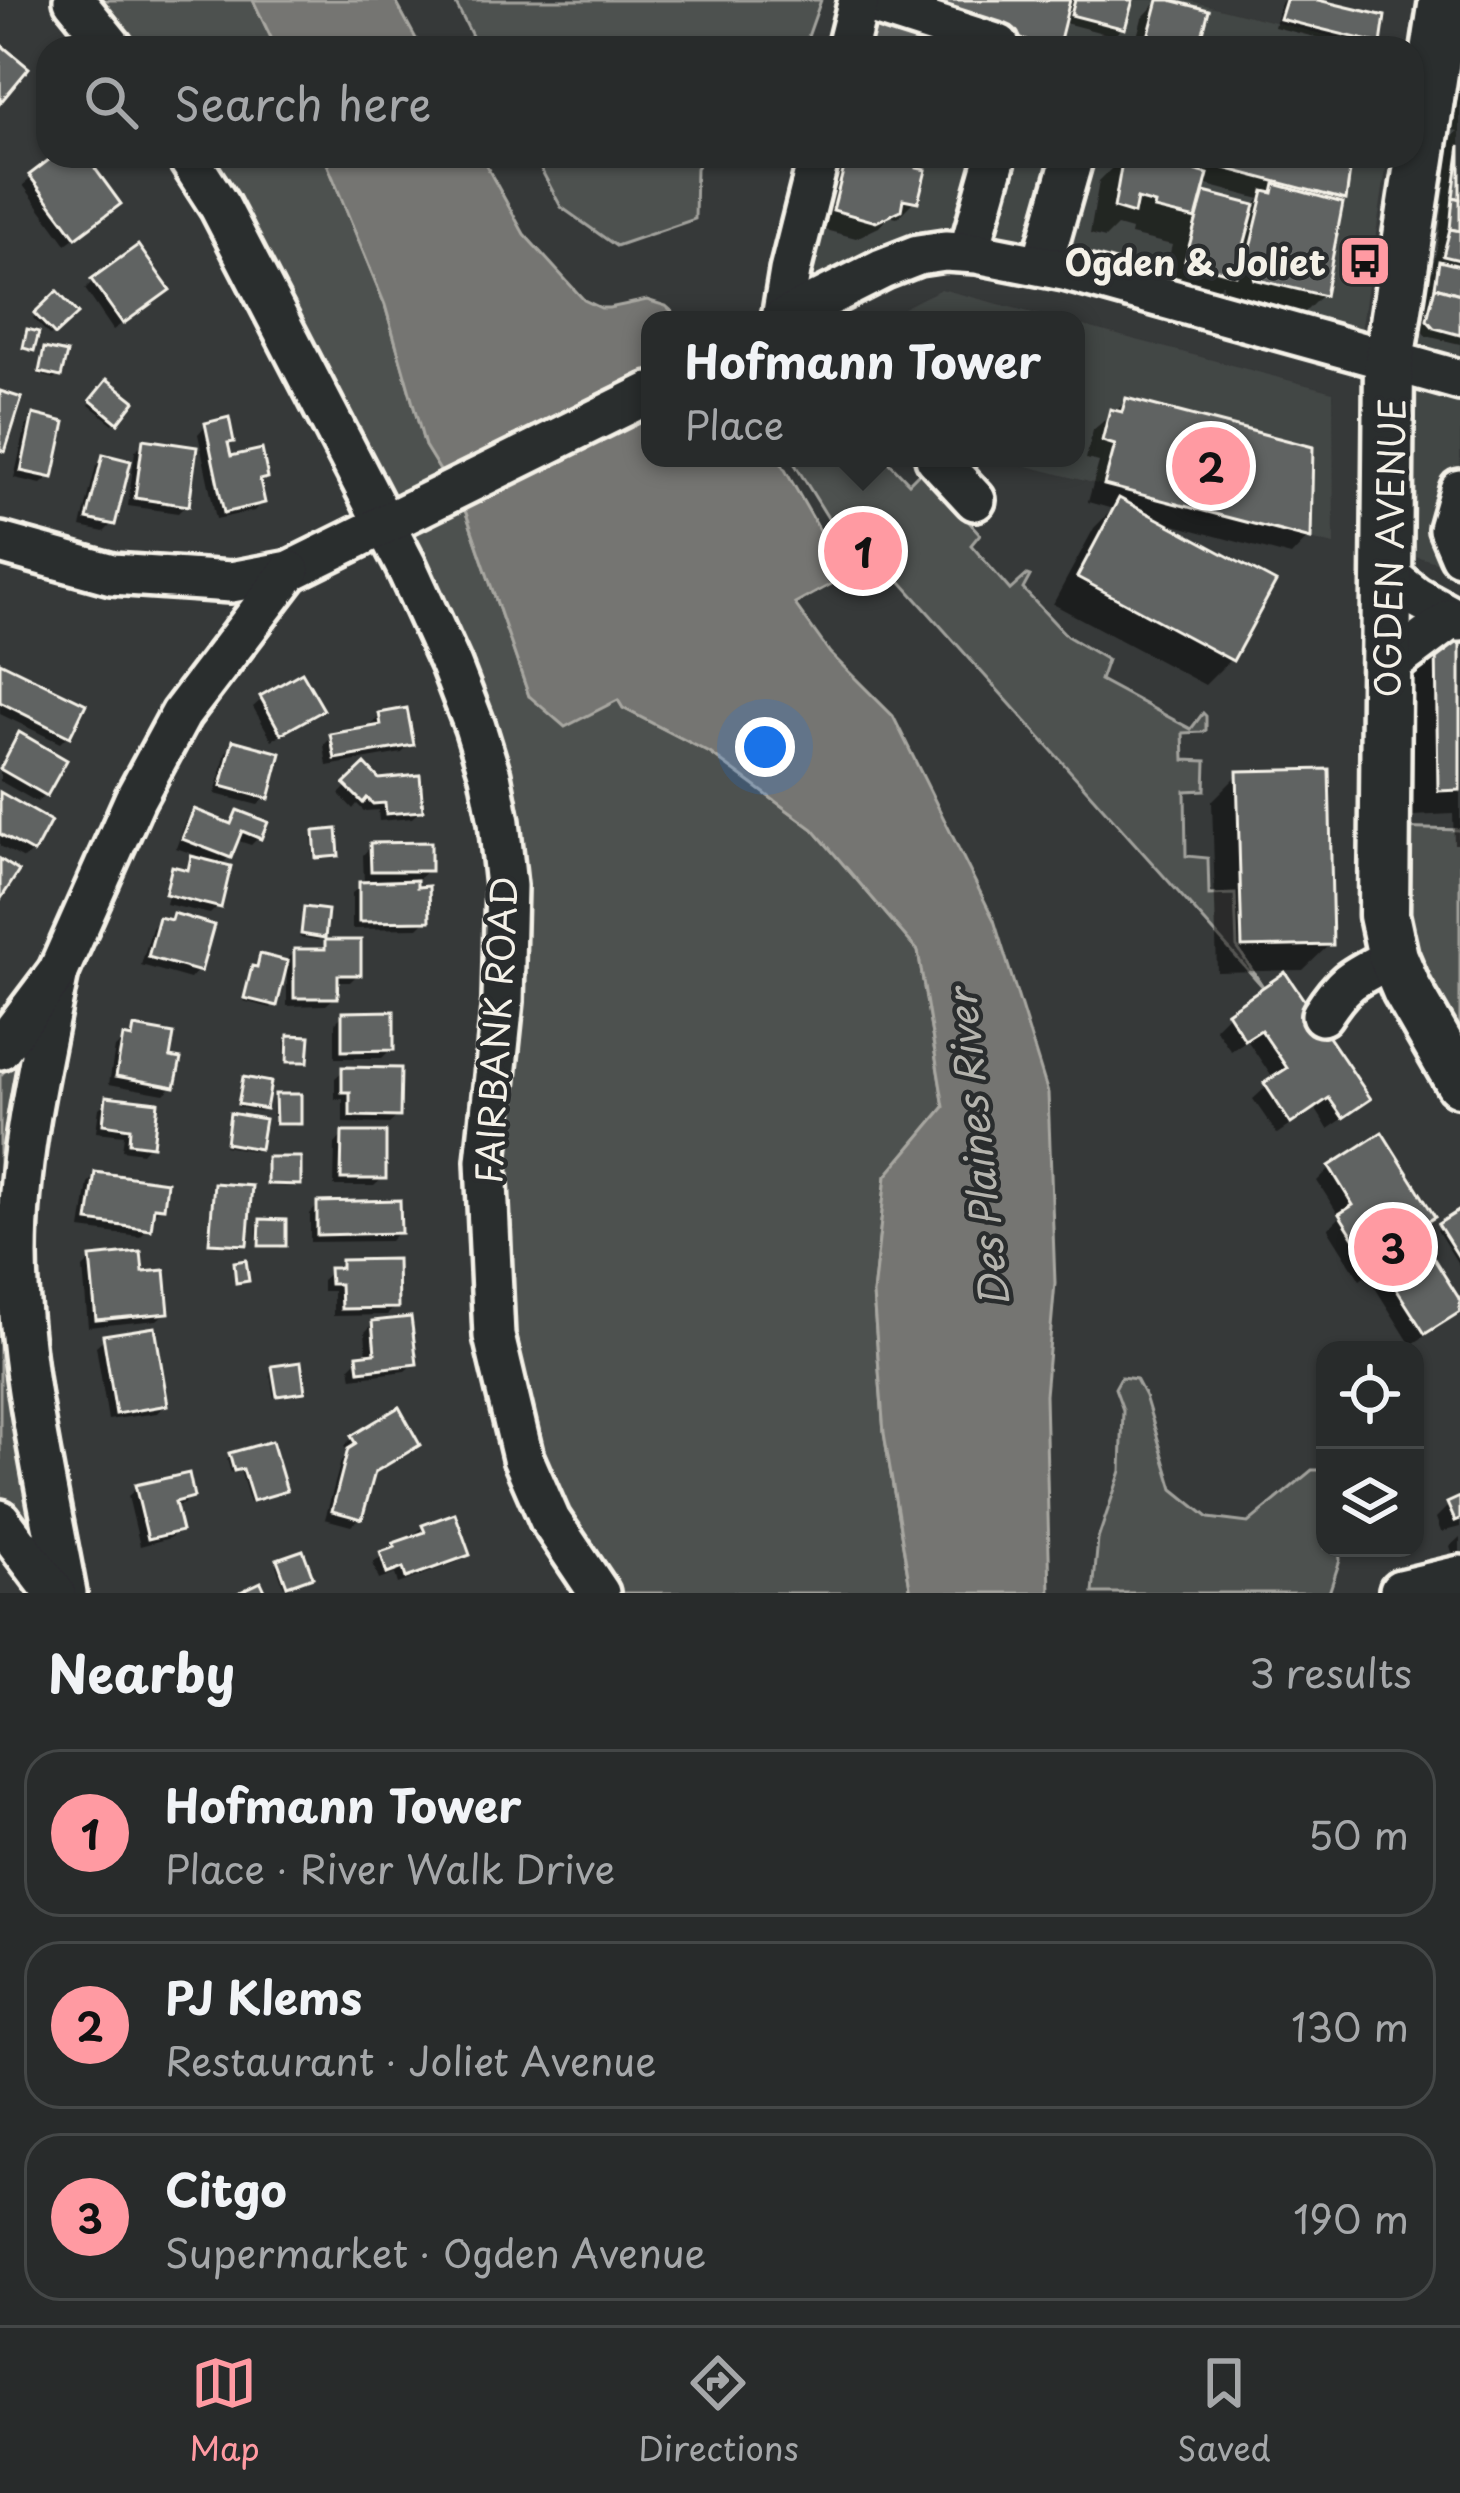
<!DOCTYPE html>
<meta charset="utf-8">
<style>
:root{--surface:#282b2b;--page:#343737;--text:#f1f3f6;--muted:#a5a7a9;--line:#444747;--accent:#ff9aa2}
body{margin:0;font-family:"Playpen Sans",sans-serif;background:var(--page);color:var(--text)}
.controls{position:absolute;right:36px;bottom:36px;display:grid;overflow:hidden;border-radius:24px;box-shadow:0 3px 9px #0004}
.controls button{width:108px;height:108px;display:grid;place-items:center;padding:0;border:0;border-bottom:3px solid var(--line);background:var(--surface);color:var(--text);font:60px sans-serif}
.you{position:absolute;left:765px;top:747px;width:42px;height:42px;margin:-30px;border:9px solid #fff;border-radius:50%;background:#1a73e8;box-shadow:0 0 0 18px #1a73e833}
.badge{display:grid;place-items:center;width:78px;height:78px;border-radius:50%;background:var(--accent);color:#111;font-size:39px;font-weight:700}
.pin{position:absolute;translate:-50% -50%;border:6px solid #fff;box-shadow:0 3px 12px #0006}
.popup{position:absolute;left:641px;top:311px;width:444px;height:156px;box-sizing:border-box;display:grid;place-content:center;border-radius:24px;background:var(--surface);filter:drop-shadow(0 3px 9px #0005);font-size:39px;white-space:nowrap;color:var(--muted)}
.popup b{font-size:45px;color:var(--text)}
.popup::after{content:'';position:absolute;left:50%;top:100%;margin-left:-24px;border:24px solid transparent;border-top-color:var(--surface)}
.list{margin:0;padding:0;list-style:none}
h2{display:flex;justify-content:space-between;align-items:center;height:156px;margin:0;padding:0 48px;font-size:51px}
h2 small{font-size:39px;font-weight:400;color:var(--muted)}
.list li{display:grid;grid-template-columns:78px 1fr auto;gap:36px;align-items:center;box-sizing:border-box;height:168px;margin:0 24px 24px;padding:0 24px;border:3px solid var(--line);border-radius:36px}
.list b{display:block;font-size:45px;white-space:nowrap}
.list p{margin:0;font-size:39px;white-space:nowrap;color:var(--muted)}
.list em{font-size:39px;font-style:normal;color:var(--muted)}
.icon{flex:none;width:66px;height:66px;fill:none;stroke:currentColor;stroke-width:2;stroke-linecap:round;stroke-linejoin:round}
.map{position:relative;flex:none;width:1460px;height:1593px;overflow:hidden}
.search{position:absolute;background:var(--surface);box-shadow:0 3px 9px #0004;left:36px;right:36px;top:36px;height:132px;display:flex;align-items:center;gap:30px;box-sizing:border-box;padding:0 42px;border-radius:36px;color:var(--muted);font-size:45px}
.sheet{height:732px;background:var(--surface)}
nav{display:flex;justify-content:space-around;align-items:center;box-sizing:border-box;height:168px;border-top:3px solid var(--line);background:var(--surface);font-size:33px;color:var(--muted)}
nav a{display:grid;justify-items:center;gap:6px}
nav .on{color:var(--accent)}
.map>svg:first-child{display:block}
.built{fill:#434645}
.green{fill:#4e514f;stroke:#a1a19c;stroke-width:3}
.water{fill:#757572;stroke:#a8a7a1;stroke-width:3}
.shadow{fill:#0007;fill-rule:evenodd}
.building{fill:#616362;stroke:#f4f1e8;stroke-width:3}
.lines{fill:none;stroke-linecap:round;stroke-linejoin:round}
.minor-casing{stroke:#f4f1e8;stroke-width:48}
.major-casing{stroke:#f4f1e8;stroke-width:57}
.minor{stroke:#2a2d2e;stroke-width:39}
.major{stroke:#2a2d2e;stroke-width:48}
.labels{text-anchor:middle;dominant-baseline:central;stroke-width:9;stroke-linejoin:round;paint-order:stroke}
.poi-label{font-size:36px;font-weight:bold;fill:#f4f1e8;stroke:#2a2d2e;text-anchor:end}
.street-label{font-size:36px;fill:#f4f1e8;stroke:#2a2d2e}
.water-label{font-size:39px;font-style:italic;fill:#b4b3ad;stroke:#2a2d2e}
</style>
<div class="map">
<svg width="1460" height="1593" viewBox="0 0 1460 1593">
<rect width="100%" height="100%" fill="#363939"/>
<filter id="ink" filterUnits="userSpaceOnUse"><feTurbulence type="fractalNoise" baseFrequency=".00833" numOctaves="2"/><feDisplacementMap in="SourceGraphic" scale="24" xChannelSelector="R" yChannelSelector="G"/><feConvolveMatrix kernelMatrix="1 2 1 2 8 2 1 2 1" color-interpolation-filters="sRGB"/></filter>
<g filter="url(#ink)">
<g class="built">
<polygon points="876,0 1186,0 1378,48 864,48"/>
<polygon points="1460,0 1460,569 1395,550 1397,356"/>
<polygon points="835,156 1388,156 1361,331 1029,239 963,231 914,234 800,288"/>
<polygon points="941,289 1060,320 880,320"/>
<polygon points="1076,324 1333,392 1334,545 996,458 1076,458"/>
</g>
<g class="green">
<polygon points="88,0 253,0 276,48 126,48"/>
<polygon points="454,0 821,0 804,48 478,48"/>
<polygon points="205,156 324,156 385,305 425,446 466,513 529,696 618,699 623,708 710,753 813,829 918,951 944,1107 886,1176 873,1294 884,1433 911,1593 618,1593 561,1506 530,1424 507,1305 501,1202 520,890 349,424 285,289 229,191"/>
<polygon points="534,156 705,156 696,168 695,219 616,246 561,207"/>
<polygon points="791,458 885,458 909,483 922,470 980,534 971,545 1010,590 1027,575 1030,576 1023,589 1067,636 1107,660 1100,680 1191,729 1203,713 1206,716 1206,730 1203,732 1183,733 1184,760 1206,761 1205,790 1185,791 1186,856 1208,858 1209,895 1235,894 1237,947 1264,988 893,573 887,573 882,566 893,563 896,559 872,516 869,516 866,521 841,539"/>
<polygon points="1392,828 1460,830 1460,1070 1410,984"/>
<polygon points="25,1047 37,1533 34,1535 23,1527 0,1500 0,1076"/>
<polygon points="1121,1377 1136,1379 1145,1396 1173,1489 1209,1518 1248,1523 1312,1470 1325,1470 1325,1548 1339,1548 1340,1560 1329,1593 1093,1593 1098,1539 1121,1471 1123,1410 1115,1388"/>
</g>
<g class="water">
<polygon points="253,0 395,0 421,48 276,48"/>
<polygon points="324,156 481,156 524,234 584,300 601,308 609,308 647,300 666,306 682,320 650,320 650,458 763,458 780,461 846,576 795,604 830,653 893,716 994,920 1048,1093 1055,1283 1045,1395 1050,1593 911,1593 884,1433 873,1294 886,1176 944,1107 918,951 813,829 710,753 623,708 618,700 565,727 529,696 466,513 425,446 385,305"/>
</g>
<g class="shadow">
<polygon points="916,0 1130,0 1122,28 1114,36 1061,22 1055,48 968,48"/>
<polygon points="1159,0 1196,48 1134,48 1142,18"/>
<polygon points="1284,0 1306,0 1378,42 1372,48 1360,48 1274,27 1280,4"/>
<polygon points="1460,76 1460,344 1426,336 1420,329 1431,272 1434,269 1432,269 1438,244 1451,139 1458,131 1453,130"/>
<polygon points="59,156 82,156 109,212 66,244 23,185"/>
<polygon points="823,156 914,156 915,200 897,218 889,216 879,227 856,238 817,228"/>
<path d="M1106 156H1349L1344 199 1340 202 1322 295 1296 321 1230 305 1232 294 1222 291 1223 283 1207 299 1161 287 1172 245 1130 235 1131 230 1117 226 1105 238 1090 234 1099 181 1118 162 1105 158ZM1203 184 1260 199 1252 208 1200 194Z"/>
<polygon points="93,281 158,298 113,330 85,289"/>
<polygon points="57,296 74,313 50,336 33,318"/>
<polygon points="45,351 59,375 55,379 37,374 41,355"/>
<polygon points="107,383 131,402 113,424 89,405"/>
<polygon points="1126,402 1308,538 1291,556 1163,522 1231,659 1205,685 1053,604 1094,528 1113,509 1088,502 1099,462 1086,459 1093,430"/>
<polygon points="34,418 50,476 41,484 14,478 26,426"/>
<polygon points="206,425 231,441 226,446 229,460 265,477 258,484 262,502 254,511 216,519 198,434"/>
<polygon points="144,442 187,504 178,513 128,506 135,451"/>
<polygon points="104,458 112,524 104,532 81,527 96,466"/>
<polygon points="832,543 892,561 884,570 871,573 845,592 826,556 821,556"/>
<polygon points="1437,646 1460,646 1460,844 1454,844 1453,814 1413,816 1411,672"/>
<polygon points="0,665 68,735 60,743 0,714"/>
<polygon points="262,699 320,709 312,717 272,740 253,707"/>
<polygon points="380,716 410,744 402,753 327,766 324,745 332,737 373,730 372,724"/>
<polygon points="20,736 45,794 37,802 0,781 0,764"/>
<polygon points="234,744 266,797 258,805 215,794 226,752"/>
<polygon points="365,768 420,810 412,818 379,821 378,810 364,811 357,804 353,809 339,794"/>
<polygon points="1239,774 1330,944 1303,970 1217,972 1212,801"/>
<polygon points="0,796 32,851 24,859 0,846"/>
<polygon points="194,813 228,825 238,813 259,837 251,845 236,840 229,857 220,866 218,906 210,914 166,904 173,875 167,875 173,869 183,872 196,855 176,848 186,821"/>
<polygon points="315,834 336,854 333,858 314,860 312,838"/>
<polygon points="371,846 428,869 420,878 414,878 415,890 426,920 418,928 352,929 352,893 364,884 363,855"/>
<polygon points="305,910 322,936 318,940 299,937 302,913"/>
<polygon points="174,916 198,970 190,979 141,965 152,928 160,920 168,922"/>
<polygon points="326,943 358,974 350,982 335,982 335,997 326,1005 287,1006 287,960 295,952 318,952"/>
<polygon points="261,958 274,1004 271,1008 243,1001 250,972 255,970"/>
<polygon points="1284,976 1367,1098 1354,1111 1328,1129 1315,1108 1277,1134 1253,1099 1274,1080 1247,1040 1231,1051 1215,1028 1228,1015"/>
<polygon points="343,1015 391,1049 382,1058 335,1058 335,1023"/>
<polygon points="135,1030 167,1059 173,1086 164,1094 109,1084 115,1048"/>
<polygon points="289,1038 305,1061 302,1064 285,1064 285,1042"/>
<polygon points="344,1070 398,1116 389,1124 343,1123 343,1099 335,1099 335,1078"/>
<polygon points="244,1080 264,1107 260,1111 237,1107 240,1083"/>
<polygon points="277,1097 298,1123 295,1126 274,1126 273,1101"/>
<polygon points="108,1100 150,1144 142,1153 122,1150 124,1135 96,1132 99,1108"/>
<polygon points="231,1116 257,1147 254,1151 224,1146 228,1120"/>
<polygon points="343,1135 383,1178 374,1186 334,1186 335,1144"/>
<polygon points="268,1160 298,1183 294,1187 265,1186 265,1163"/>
<polygon points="1330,1168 1431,1216 1414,1232 1460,1309 1448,1321 1411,1345 1367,1275 1360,1280 1328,1229 1340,1217 1317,1181"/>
<polygon points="96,1175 161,1207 152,1215 148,1229 140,1237 81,1229 88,1183"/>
<polygon points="215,1186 244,1244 241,1247 208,1245 212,1189"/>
<polygon points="318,1205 398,1232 390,1241 310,1242 310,1214"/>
<polygon points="1460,1214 1460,1267 1437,1230"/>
<polygon points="261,1222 283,1245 279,1248 257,1248 257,1226"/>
<polygon points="91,1260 141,1275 166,1312 157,1320 88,1327 83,1268"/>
<polygon points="342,1263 395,1307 387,1315 333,1316 333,1291 322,1291 322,1280"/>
<polygon points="373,1324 414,1363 405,1371 352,1378 350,1367 359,1358 367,1357 365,1332"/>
<polygon points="105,1338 165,1404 157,1413 108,1420 96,1346"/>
<polygon points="274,1369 302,1391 299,1395 274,1398 270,1372"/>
<polygon points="352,1438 417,1445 408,1453 371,1475 360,1518 351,1526 325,1519 341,1461 348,1453 344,1446"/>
<polygon points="231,1456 283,1490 250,1503 240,1470 231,1473 227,1459"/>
<polygon points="137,1488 191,1496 183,1504 173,1507 178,1530 170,1538 140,1546 128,1496"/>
<polygon points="1460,1501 1460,1527 1441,1532 1436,1518 1449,1505"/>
<polygon points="424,1527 467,1554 458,1562 398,1584 395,1574 379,1580 373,1563"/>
<polygon points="1460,1537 1460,1572 1459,1573 1450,1546"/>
<polygon points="279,1561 306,1579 284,1587 276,1565"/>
</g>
<g class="building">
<polygon points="927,0 1070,0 1058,48 924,15"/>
<polygon points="1075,0 1133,0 1125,29 1071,15"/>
<polygon points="1158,0 1170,0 1209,10 1199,48 1145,48"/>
<polygon points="1286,0 1318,0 1385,16 1381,44 1280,19"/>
<polygon points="871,18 967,48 863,48"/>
<polygon points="0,44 29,68 0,103"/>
<polygon points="1460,145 1460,199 1453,197"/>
<polygon points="54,156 86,156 121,204 76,238 29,175"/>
<polygon points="847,156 917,156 917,168 926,170 918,202 903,199 901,210 876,222 833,210"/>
<polygon points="1123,156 1142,156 1208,174 1196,219 1154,209 1155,204 1137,199 1134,214 1114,208"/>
<polygon points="1179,156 1352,156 1346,200"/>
<polygon points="1275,184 1343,203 1325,296 1254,279 1256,268 1246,265 1264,191 1273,193"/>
<polygon points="1204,192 1255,205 1236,275 1185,261"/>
<polygon points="1453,197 1460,199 1460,231 1450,229"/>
<polygon points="1450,229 1460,231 1460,260 1443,256"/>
<polygon points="138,245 170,290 123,324 91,279"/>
<polygon points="1439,261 1460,266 1460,294 1435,287"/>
<polygon points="1435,287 1460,294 1460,335 1434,328 1427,320"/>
<polygon points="57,291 78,314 55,335 34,313"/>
<polygon points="27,329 39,332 34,351 23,348"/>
<polygon points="44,348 67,353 61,377 39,372"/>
<polygon points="107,379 135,401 118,423 90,400"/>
<polygon points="0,391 22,398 5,452 0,450"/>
<polygon points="1126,398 1313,447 1311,539 1104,485 1115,445 1102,441 1110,409 1122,412"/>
<polygon points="33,414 65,422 53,478 21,471"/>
<polygon points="229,417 234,442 228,443 231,456 262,449 268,478 260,480 265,503 224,513 205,423"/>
<polygon points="143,439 197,447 189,506 135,498"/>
<polygon points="103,454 131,461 115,525 87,519"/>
<polygon points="1119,498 1276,582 1233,661 1077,577"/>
<polygon points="869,515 873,518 895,562 882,566 854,586 834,549 828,549 828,543 841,539 866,521"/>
<polygon points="1436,643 1460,643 1460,790 1438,791"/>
<polygon points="0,662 86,704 70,737 0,702"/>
<polygon points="302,672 324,710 281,734 260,696"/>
<polygon points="407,708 414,745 335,759 330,734 381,725 379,713"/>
<polygon points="19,732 67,760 47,796 0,769"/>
<polygon points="233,740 281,753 269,799 221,786"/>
<polygon points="365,764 379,779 420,775 423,811 386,814 385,803 373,804 367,798 363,803 344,784"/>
<polygon points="1329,769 1333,945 1242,947 1237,771"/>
<polygon points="0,792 51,821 34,853 0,834"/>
<polygon points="194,809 231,824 237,810 268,822 261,839 242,831 231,858 182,839"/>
<polygon points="337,829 339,856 316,858 314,831"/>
<polygon points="431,842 431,871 371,871 370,843"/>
<polygon points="191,856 231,866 221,908 165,894 172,866 188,870"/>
<polygon points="0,859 19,871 0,900"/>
<polygon points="417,880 417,887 429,886 430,921 359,922 359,882"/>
<polygon points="304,907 328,910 325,938 301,934"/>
<polygon points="173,913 214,925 201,972 148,957 159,917 171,920"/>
<polygon points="325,940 361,940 361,975 338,975 338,998 294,998 294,949 325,949"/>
<polygon points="260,954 288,961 277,1006 244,998 252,966 257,967"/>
<polygon points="1285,972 1371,1099 1343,1118 1329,1098 1291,1124 1264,1083 1287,1068 1261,1030 1245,1040 1227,1012"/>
<polygon points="394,1011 394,1050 342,1051 342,1012"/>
<polygon points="134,1027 174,1034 170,1057 181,1059 175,1087 116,1076 123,1036 132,1038"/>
<polygon points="288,1035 310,1036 308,1062 287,1062"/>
<polygon points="342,1067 401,1068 400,1117 350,1116 350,1092 342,1092"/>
<polygon points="243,1077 271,1082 266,1109 238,1104"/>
<polygon points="275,1094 301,1094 301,1124 276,1124"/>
<polygon points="106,1096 158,1102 153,1146 129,1143 130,1128 103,1124"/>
<polygon points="230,1113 265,1119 260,1149 226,1143"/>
<polygon points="342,1132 386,1132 386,1179 341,1179"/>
<polygon points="1382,1132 1435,1217 1415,1229 1460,1300 1460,1312 1425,1334 1381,1265 1374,1269 1339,1214 1353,1205 1329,1166"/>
<polygon points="267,1157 301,1157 301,1185 267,1184"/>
<polygon points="95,1172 167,1182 164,1208 154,1207 151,1230 88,1221"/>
<polygon points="214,1183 252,1186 247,1245 209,1243"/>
<polygon points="400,1200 401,1233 317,1235 317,1202"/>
<polygon points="1460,1210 1460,1259 1438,1224"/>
<polygon points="260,1219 286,1220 286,1246 259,1246"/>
<polygon points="141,1252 143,1272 165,1270 169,1313 96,1320 90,1257"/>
<polygon points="397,1259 398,1308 341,1309 340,1284 330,1284 329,1268 341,1268 341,1260"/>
<polygon points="246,1260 249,1281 236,1283 234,1262"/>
<polygon points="411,1317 417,1364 359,1371 357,1355 375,1353 372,1321"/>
<polygon points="155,1327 168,1405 116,1414 103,1335"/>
<polygon points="301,1362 305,1392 277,1396 272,1366"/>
<polygon points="399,1407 420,1445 375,1472 362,1519 332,1511 348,1449 356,1444 351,1436"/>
<polygon points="272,1441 287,1491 253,1501 243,1469 234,1471 229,1453"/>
<polygon points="189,1473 194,1497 175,1502 182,1531 148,1539 135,1485"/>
<polygon points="1460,1497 1460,1519 1455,1521 1447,1503"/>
<polygon points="455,1513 470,1555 406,1578 403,1568 387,1574 380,1552 395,1547 393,1543 425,1532 422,1525"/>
<polygon points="303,1550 313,1577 287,1586 277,1559"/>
<polygon points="261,1582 266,1593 238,1593"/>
</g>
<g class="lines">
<g class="minor-casing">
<g id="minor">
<polyline points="74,0 113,48"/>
<polyline points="859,0 999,45 1000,48"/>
<polyline points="847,48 859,0"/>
<polyline points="187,156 220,207 406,566 451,665 475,727 490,775 499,822 506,886 503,1001 486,1161 494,1336 523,1458 550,1520 599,1593"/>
<polyline points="969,252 996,156"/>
<polyline points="1042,265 1073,156"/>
<polyline points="782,319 790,271 819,156"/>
<polyline points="781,320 882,269 918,255 945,251 977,253 1064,270 1460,380"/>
<polyline points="936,458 975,500"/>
<polyline points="1460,490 1449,529 1460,555"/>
<polyline points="0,543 112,574 231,582 290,571 650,393"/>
<polyline points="1388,575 1416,597 1460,621"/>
<polyline points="1387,667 1451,619"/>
<path d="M58 972C39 1065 17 1160 17 1255 18 1365 46 1484 66 1593"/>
<path d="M1322 1015C1346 978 1355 977 1393 957"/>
<polyline points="0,1049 58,972 135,799 181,714 290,571"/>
<polyline points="0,1520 55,1593"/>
<polyline points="1400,1590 1460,1576"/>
</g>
</g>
<g class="major-casing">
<polyline id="major" points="1444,0 1389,362 1384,915 1393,957 1407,990 1460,1082"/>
</g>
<use href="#minor" class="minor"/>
<use href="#major" class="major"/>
</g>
</g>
<defs>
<g id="bus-square" transform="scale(2.7)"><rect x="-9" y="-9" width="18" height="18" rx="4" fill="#ff9aa2" stroke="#2a2d2e"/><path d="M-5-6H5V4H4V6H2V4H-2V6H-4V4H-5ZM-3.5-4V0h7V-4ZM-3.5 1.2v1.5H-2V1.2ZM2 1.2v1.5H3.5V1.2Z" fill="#111"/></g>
</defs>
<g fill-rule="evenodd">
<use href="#bus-square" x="1365" y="261"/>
</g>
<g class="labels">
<g class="poi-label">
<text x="1326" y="261">Ogden &amp; Joliet</text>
</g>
<g class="street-label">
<text transform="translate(1388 548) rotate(-89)">OGDEN AVENUE</text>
<text transform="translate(495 1030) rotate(-87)">FAIRBANK ROAD</text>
</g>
<g class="water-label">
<text transform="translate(976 1149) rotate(-96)">Des Plaines River</text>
</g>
</g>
</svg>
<div class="controls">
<button><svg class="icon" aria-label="locate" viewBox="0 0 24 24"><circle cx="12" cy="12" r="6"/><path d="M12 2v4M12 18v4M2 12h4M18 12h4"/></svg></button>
<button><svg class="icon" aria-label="layers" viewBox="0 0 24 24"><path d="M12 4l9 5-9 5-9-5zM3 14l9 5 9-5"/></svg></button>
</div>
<div class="you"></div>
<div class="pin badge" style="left:863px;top:551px">1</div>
<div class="popup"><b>Hofmann Tower</b>Place</div>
<div class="pin badge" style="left:1211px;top:466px">2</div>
<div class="pin badge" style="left:1393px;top:1247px">3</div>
<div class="search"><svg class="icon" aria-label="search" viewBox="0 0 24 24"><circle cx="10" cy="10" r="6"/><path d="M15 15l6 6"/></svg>Search here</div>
</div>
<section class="sheet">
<h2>Nearby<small>3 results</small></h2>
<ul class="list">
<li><span class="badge">1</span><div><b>Hofmann Tower</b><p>Place · River Walk Drive</p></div><em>50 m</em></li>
<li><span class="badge">2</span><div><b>PJ Klems</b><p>Restaurant · Joliet Avenue</p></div><em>130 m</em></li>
<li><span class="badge">3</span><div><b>Citgo</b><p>Supermarket · Ogden Avenue</p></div><em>190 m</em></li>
</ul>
</section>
<nav>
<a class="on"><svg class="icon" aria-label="map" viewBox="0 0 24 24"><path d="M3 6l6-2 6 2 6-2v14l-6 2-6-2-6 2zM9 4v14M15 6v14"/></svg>Map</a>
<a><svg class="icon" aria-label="directions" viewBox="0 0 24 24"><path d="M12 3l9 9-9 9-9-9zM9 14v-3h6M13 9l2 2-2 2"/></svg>Directions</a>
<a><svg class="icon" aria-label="saved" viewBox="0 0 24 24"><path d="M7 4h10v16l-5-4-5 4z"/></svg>Saved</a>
</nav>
